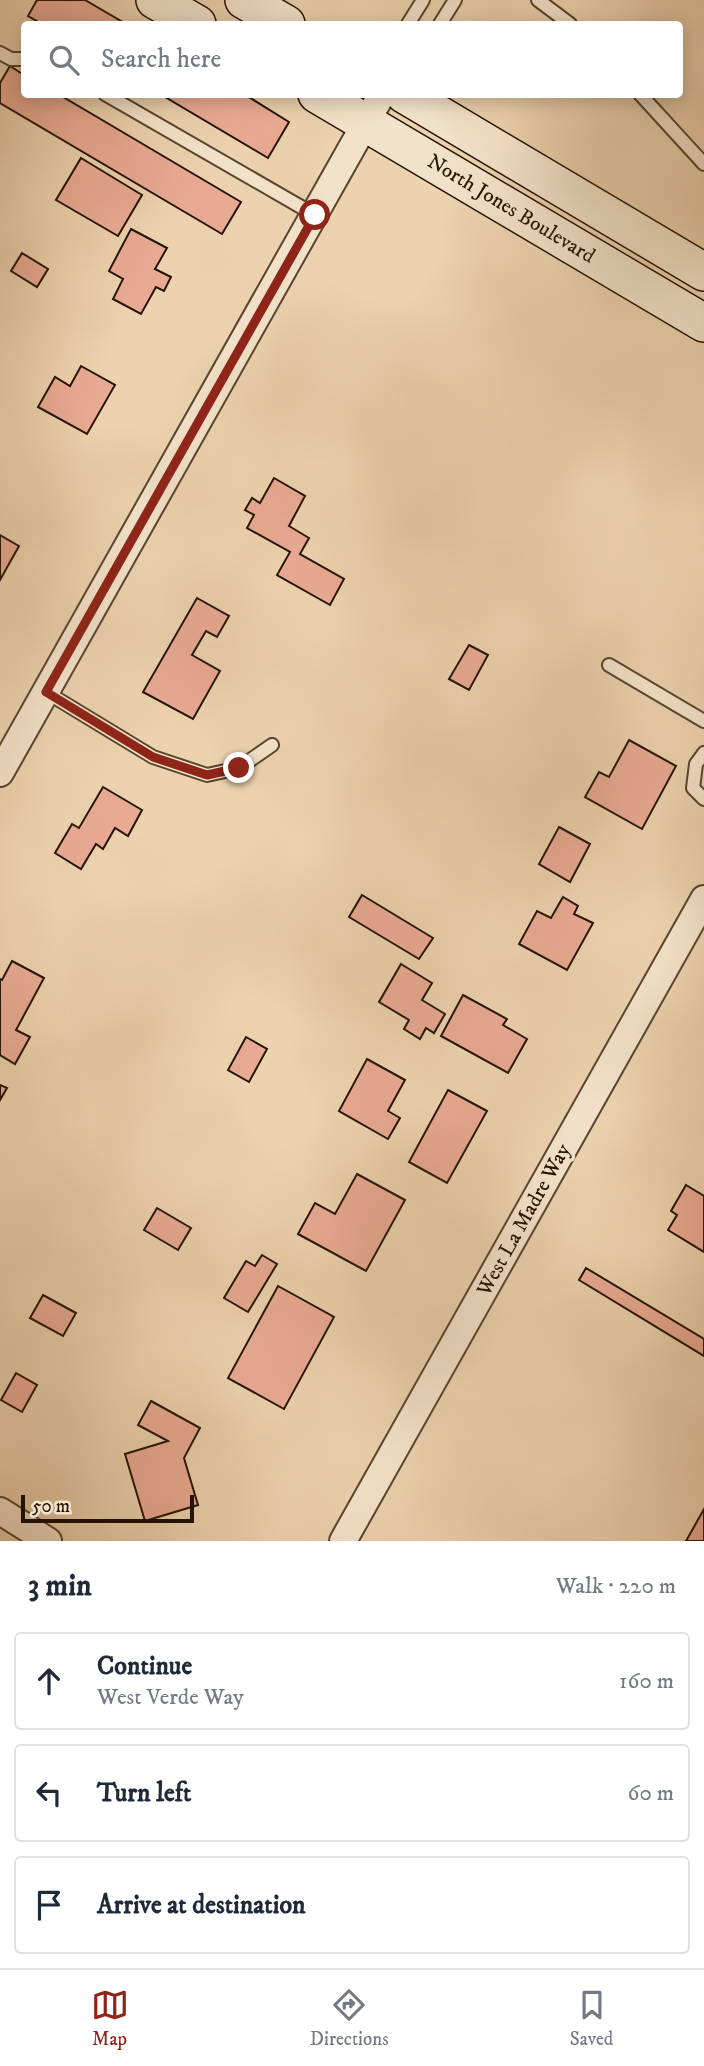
<!DOCTYPE html>
<meta charset="utf-8">
<style>
:root{--surface:#fff;--page:#f6f6f7;--text:#1f2937;--muted:#747a83;--line:#e0e1e3;--accent:#8f2418}
body{margin:0;font-family:"IM FELL DW Pica",serif;background:var(--page);color:var(--text)}
.scale{position:absolute;left:21px;bottom:18px;width:173px;box-sizing:border-box;padding-left:7px;border:4px solid #261400;border-top:0;font-size:19px;line-height:24px;white-space:nowrap;color:#261400;-webkit-text-stroke:5px #f3e2ca;paint-order:stroke}
.stop{position:absolute;width:21px;height:21px;margin:-16px;border:5px solid #8f2418;border-radius:50%;background:#fff}
.stop.end{background:#8f2418;border-color:#fff;box-shadow:0 2px 7px #0008}
.list{margin:0;padding:0;list-style:none}
h2{display:flex;justify-content:space-between;align-items:center;height:91px;margin:0;padding:0 28px;font-size:30px}
h2 small{font-size:23px;font-weight:400;color:var(--muted)}
.list li{display:grid;grid-template-columns:46px 1fr auto;gap:21px;align-items:center;box-sizing:border-box;height:98px;margin:0 14px 14px;padding:0 14px;border:2px solid var(--line);border-radius:7px}
.list b{display:block;font-size:26px;white-space:nowrap}
.list p{margin:0;font-size:23px;white-space:nowrap;color:var(--muted)}
.list em{font-size:23px;font-style:normal;color:var(--muted)}
.icon{flex:none;width:38px;height:38px;fill:none;stroke:currentColor;stroke-width:2;stroke-linecap:round;stroke-linejoin:round}
.map{position:relative;flex:none;width:704px;height:1541px;overflow:hidden}
.search{position:absolute;background:var(--surface);box-shadow:0 4px 18px #0003;left:21px;right:21px;top:21px;height:77px;display:flex;align-items:center;gap:18px;box-sizing:border-box;padding:0 24px;border-radius:7px;color:var(--muted);font-size:26px}
.sheet{height:427px;background:var(--surface)}
nav{display:flex;justify-content:space-around;align-items:center;box-sizing:border-box;height:98px;border-top:2px solid var(--line);background:var(--surface);font-size:19px;color:var(--muted)}
nav a{display:grid;justify-items:center;gap:4px}
nav .on{color:var(--accent)}
.map>svg:first-child{display:block}
.building{fill:#e9aa93;stroke:#261400;stroke-width:2}
.lines{fill:none;stroke-linecap:round;stroke-linejoin:round}
.lane-casing{stroke:#58442c;stroke-width:16}
.street-casing{stroke:#58442c;stroke-width:30}
.secondary-casing{stroke:#261400;stroke-width:40}
.lane{stroke:#f3e2ca;stroke-width:12}
.street{stroke:#f3e2ca;stroke-width:26}
.secondary{stroke:#f3e2ca;stroke-width:37}
.route{stroke:#8f2418;stroke-width:9}
.labels{text-anchor:middle;dominant-baseline:central;stroke-width:7;stroke-linejoin:round;paint-order:stroke}
.street-label{font-size:21px;fill:#261400;stroke:#f3e2ca}
</style>
<div class="map">
<svg width="704" height="1541" viewBox="0 0 704 1541">
<rect width="100%" height="100%" fill="#ecd2ae"/>
<filter id="stains"><feTurbulence type="fractalNoise" baseFrequency=".00286" numOctaves="4"/><feColorMatrix values="0 0 0 0 .2 0 0 0 0 .09 0 0 0 0 .02 0 0 0 .5 -.17"/></filter>
<radialGradient id="worn" r=".72"><stop offset=".6" stop-color="#630" stop-opacity="0"/><stop offset="1" stop-color="#630" stop-opacity=".3"/></radialGradient>
<g class="building">
<polygon points="37,0 85,0 126,24 42,24 28,16"/>
<polygon points="10,66 24,75 24,94 58,94 241,202 222,234 0,103 0,83"/>
<polygon points="160,94 244,94 289,122 268,158"/>
<polygon points="81,158 142,195 118,236 56,200"/>
<polygon points="131,229 167,248 155,269 171,277 164,291 156,287 141,314 113,299 123,279 109,271"/>
<polygon points="22,253 48,269 37,287 11,271"/>
<polygon points="81,366 115,385 87,434 38,407 55,377 70,386"/>
<polygon points="274,478 305,496 289,526 309,538 300,554 344,579 330,605 277,575 290,552 247,528 254,515 245,510 252,498 260,503"/>
<polygon points="0,535 19,546 0,580"/>
<polygon points="197,598 229,616 217,637 206,631 192,655 220,671 193,719 143,692"/>
<polygon points="469,645 488,655 469,690 449,679"/>
<polygon points="629,740 676,766 642,829 585,797 599,772 609,777"/>
<polygon points="103,787 142,810 128,836 115,828 103,849 96,844 81,869 55,853 72,824 79,828"/>
<polygon points="559,827 590,844 570,882 539,864"/>
<polygon points="362,895 433,938 419,959 349,917"/>
<polygon points="563,897 578,906 574,914 593,923 567,970 519,944 537,911 551,918"/>
<polygon points="12,961 44,978 16,1030 30,1037 15,1064 0,1055 0,979 2,980"/>
<polygon points="401,964 432,983 422,1000 445,1014 434,1033 426,1028 420,1039 404,1029 409,1020 379,1002"/>
<polygon points="463,995 507,1019 503,1025 527,1039 508,1073 441,1036"/>
<polygon points="246,1037 267,1049 249,1082 228,1070"/>
<polygon points="367,1059 405,1080 388,1111 400,1118 388,1139 339,1111"/>
<polygon points="0,1085 7,1088 0,1100"/>
<polygon points="448,1090 487,1111 447,1183 409,1162"/>
<polygon points="357,1174 405,1200 366,1271 298,1234 315,1203 335,1214"/>
<polygon points="686,1185 704,1196 704,1252 668,1230 677,1215 671,1211"/>
<polygon points="157,1208 191,1228 178,1250 144,1230"/>
<polygon points="262,1255 277,1264 248,1312 224,1298 246,1261 255,1266"/>
<polygon points="586,1268 704,1339 704,1356 579,1280"/>
<polygon points="278,1286 334,1317 284,1409 228,1378"/>
<polygon points="43,1295 76,1313 63,1336 30,1318"/>
<polygon points="16,1373 37,1385 22,1412 1,1400"/>
<polygon points="151,1401 200,1428 184,1458 198,1505 145,1521 125,1454 168,1441 138,1425"/>
<polygon points="704,1509 704,1541 686,1541"/>
</g>
<g class="lines">
<g class="lane-casing">
<g id="lane">
<polyline points="538,0 570,24"/>
<polyline points="408,24 423,0"/>
<polyline points="440,24 455,0"/>
<polyline points="0,53 11,59 24,59"/>
<polyline points="105,94 315,215"/>
<polyline points="640,94 704,164"/>
<polyline points="609,665 704,721"/>
<polyline points="46,692 153,757 207,775 239,768 272,745"/>
<polyline points="704,753 696,764 693,788 704,799"/>
</g>
</g>
<g class="street-casing">
<g id="street">
<polyline points="0,773 382,94"/>
<polyline points="0,1511 48,1541"/>
<polyline points="343,1541 704,899"/>
</g>
</g>
<g class="secondary-casing">
<g id="secondary">
<polyline points="155,0 197,24"/>
<polyline points="244,0 286,24"/>
<polyline points="317,94 704,323"/>
<polyline points="404,94 704,272"/>
</g>
</g>
<use href="#lane" class="lane"/>
<use href="#street" class="street"/>
<use href="#secondary" class="secondary"/>
</g>
<g class="lines">
<polyline class="route" points="239,768 207,775 153,757 46,692 315,215"/>
</g>
<g class="labels">
<g class="street-label">
<text transform="translate(511 209) rotate(31)">North Jones Boulevard</text>
<text transform="translate(524 1220) rotate(-61)">West La Madre Way</text>
</g>
</g>
<rect width="100%" height="100%" filter="url(#stains)"/>
<rect width="100%" height="100%" fill="url(#worn)"/>
</svg>
<div class="scale">50 m</div>
<div class="stop" style="left:315px;top:215px"></div>
<div class="stop end" style="left:239px;top:768px"></div>
<div class="search"><svg class="icon" aria-label="search" viewBox="0 0 24 24"><circle cx="10" cy="10" r="6"/><path d="M15 15l6 6"/></svg>Search here</div>
</div>
<section class="sheet">
<h2>3 min<small>Walk · 220 m</small></h2>
<ul class="list">
<li><svg class="icon" aria-label="ahead" viewBox="0 0 24 24"><path d="M12 20V5M6 11l6-6 6 6"/></svg><div><b>Continue</b><p>West Verde Way</p></div><em>160 m</em></li>
<li><svg class="icon" aria-label="left" viewBox="0 0 24 24"><path d="M17 20v-9H6M10 6l-5 5 5 5"/></svg><div><b>Turn left</b></div><em>60 m</em></li>
<li><svg class="icon" aria-label="arrive" viewBox="0 0 24 24"><path d="M6 21V4h12l-3 4 3 4H6"/></svg><div><b>Arrive at destination</b></div></li>
</ul>
</section>
<nav>
<a class="on"><svg class="icon" aria-label="map" viewBox="0 0 24 24"><path d="M3 6l6-2 6 2 6-2v14l-6 2-6-2-6 2zM9 4v14M15 6v14"/></svg>Map</a>
<a><svg class="icon" aria-label="directions" viewBox="0 0 24 24"><path d="M12 3l9 9-9 9-9-9zM9 14v-3h6M13 9l2 2-2 2"/></svg>Directions</a>
<a><svg class="icon" aria-label="saved" viewBox="0 0 24 24"><path d="M7 4h10v16l-5-4-5 4z"/></svg>Saved</a>
</nav>
